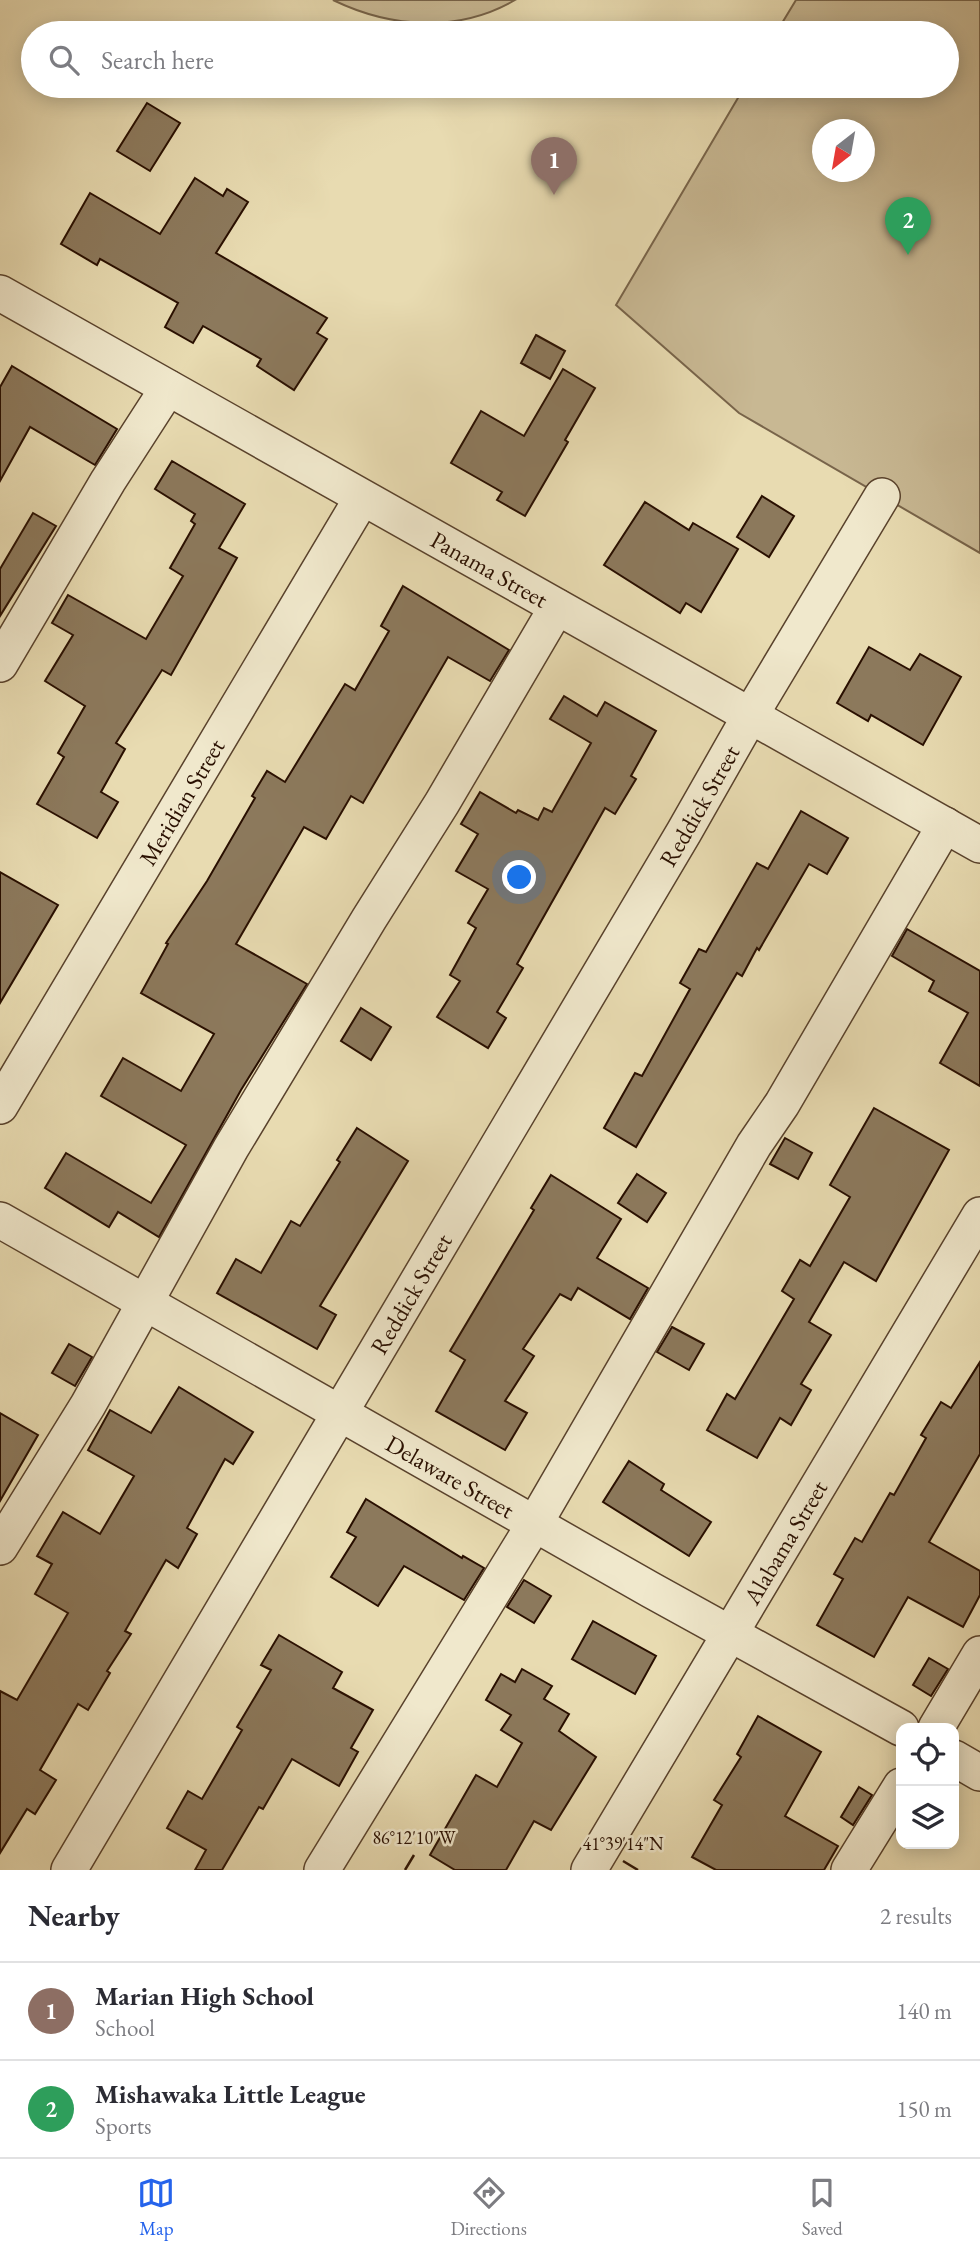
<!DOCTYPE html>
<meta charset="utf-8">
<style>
:root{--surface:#fff;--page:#f7f7f7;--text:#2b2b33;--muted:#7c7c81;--line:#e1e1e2;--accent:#2563eb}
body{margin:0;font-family:"EB Garamond",serif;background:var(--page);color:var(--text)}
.controls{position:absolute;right:21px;bottom:21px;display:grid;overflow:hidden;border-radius:14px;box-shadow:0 4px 18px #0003}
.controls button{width:63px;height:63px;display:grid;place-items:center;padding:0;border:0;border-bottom:2px solid var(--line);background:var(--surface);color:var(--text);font:35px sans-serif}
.compass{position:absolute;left:812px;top:119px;width:63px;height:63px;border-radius:50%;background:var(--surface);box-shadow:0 4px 18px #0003;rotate:211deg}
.you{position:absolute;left:520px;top:878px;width:24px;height:24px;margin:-18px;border:5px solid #fff;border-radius:50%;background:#1a73e8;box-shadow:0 0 0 10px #1a73e833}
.badge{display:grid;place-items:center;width:46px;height:46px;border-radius:50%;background:var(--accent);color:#fff;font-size:23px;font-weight:700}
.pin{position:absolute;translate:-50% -58px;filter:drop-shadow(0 2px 4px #0008)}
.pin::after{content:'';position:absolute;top:37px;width:24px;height:21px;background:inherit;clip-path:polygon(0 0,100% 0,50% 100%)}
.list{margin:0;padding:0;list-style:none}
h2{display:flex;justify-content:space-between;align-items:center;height:91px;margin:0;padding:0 28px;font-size:30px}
h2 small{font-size:23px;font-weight:400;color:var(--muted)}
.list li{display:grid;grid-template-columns:46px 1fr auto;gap:21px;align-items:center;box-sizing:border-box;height:98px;padding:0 28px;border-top:2px solid var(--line)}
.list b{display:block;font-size:26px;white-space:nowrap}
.list p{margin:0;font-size:23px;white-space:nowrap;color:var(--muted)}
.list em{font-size:23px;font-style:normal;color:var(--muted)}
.icon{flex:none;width:38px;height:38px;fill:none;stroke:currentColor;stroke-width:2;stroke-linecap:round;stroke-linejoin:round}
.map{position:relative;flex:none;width:980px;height:1870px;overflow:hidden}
.search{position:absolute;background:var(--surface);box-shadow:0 4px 18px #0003;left:21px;right:21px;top:21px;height:77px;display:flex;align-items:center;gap:18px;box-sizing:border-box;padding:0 24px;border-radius:38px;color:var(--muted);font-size:26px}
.sheet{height:287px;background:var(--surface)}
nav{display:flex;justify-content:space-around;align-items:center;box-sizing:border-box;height:98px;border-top:2px solid var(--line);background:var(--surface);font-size:19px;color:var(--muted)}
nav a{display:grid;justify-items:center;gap:4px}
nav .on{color:var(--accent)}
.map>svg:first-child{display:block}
.green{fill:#c8b893;stroke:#78644a;stroke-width:2;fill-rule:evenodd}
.building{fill:#8c795c;stroke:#290f00;stroke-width:2}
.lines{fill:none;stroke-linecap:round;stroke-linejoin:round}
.minor-casing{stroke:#59422c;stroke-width:38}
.minor{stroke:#f0e8cc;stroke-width:35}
.ticks{fill:none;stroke:#290f00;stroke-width:2.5}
.labels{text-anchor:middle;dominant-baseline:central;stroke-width:5;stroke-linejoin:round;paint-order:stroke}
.street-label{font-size:24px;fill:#290f00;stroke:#f0e8cc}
.ticks-label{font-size:18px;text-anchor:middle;fill:#290f00;stroke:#f0e8cc;stroke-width:5;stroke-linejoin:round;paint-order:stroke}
</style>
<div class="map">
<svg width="980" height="1870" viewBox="0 0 980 1870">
<rect width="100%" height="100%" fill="#e8dbb1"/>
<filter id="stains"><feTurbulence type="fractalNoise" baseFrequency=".00286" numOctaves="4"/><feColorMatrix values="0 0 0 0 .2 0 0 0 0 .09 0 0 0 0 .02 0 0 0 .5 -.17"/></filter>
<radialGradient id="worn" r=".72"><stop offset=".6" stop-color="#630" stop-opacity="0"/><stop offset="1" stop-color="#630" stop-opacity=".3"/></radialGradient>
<g class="green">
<path d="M333 0H515C458 33 391 28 333 0Z"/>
<path d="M796 0H980V553L739 413 616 305 745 86H947V33H776ZM822 130H864V172H822Z"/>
</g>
<g class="building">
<polygon points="147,103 180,123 150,171 117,151"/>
<polygon points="195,178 223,196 227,189 248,202 216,253 327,318 317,333 327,339 294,390 257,366 261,359 203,326 193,343 165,327 178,303 100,259 97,265 61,244 90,193 160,234"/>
<polygon points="536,335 565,351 550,379 521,363"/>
<polygon points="12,366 117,429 95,465 30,427 0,481 0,387"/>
<polygon points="563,369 595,388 565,440 568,442 525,516 497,500 502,492 451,463 481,411 524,436"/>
<polygon points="172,461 245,504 219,548 237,558 171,675 162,670 116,743 125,749 101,792 118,802 97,838 37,804 64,757 58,753 85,706 45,681 73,635 52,623 68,595 146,639 183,576 170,568 195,524 191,521 195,514 155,489"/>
<polygon points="762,496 794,516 769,557 737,537"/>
<polygon points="645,502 689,530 693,523 738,549 701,612 686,603 680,613 604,565"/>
<polygon points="33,513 56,526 0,616 0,569"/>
<polygon points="403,586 509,650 490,681 448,657 363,803 351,796 326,839 304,827 236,944 307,984 241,1090 159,1237 118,1212 109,1227 45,1188 66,1153 151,1203 186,1145 101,1096 123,1058 181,1091 214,1034 141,993 168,944 166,943 207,881 255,798 252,796 267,771 285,782 345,684 355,690 389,631 381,626"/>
<polygon points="869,647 910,670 920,654 961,677 923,745 871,715 868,721 837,703"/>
<polygon points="564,696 597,716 605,702 656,731 631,776 636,779 615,814 605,808 517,964 523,968 497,1012 506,1018 488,1048 437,1017 460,981 450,975 476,928 468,923 488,889 456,871 478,834 461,824 480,792 516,813 518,810 538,820 544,808 552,812 591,743 550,719"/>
<polygon points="801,811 848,838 827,874 809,864 759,950 757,948 742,976 737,973 636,1147 604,1128 635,1073 642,1076 690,989 680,983 699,949 706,952 757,863 768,869"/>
<polygon points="0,872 58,905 0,1003"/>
<polygon points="907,929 980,971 980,1086 940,1063 968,1013 929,991 934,981 892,956"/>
<polygon points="361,1008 391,1027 371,1060 341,1041"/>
<polygon points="874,1108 949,1150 876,1281 844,1262 809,1322 831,1335 801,1384 811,1390 791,1425 780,1418 757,1458 707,1430 727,1394 735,1399 794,1299 782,1291 800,1260 810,1266 850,1197 830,1185"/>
<polygon points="357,1128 408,1161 320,1306 336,1315 317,1349 217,1293 236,1259 261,1273 291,1221 300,1226 340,1162 337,1160"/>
<polygon points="785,1138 812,1153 798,1179 770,1164"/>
<polygon points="637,1174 666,1193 647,1222 618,1203"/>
<polygon points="551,1175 621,1219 597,1258 648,1288 630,1319 578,1288 571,1300 560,1294 523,1349 534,1356 505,1401 527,1413 505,1450 436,1411 465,1360 450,1351 534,1210 531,1208"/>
<polygon points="672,1327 704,1344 689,1370 657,1352"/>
<polygon points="69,1344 92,1357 75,1386 52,1373"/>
<polygon points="980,1362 980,1454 929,1542 980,1571 980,1595 963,1627 908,1597 874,1657 817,1625 843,1579 834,1574 855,1538 862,1542 890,1493 894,1495 926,1438 921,1435 941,1402 951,1408"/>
<polygon points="179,1387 253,1432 233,1464 225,1459 187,1528 197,1534 178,1568 166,1560 125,1631 131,1634 107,1671 110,1673 88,1710 78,1704 40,1770 56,1780 35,1814 27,1809 0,1853 0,1691 17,1700 68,1613 35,1594 52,1564 37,1556 63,1512 100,1534 134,1476 88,1450 110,1410 151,1433"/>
<polygon points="0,1413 38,1435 0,1501"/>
<polygon points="629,1461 664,1484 661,1490 711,1522 689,1556 603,1502"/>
<polygon points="366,1499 462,1558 463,1556 484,1568 464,1600 404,1566 378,1606 331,1577 356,1537 347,1532"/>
<polygon points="524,1580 551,1596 534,1623 507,1607"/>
<polygon points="593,1621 656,1656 635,1694 572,1659"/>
<polygon points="279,1635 342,1672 333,1688 373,1710 351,1748 358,1752 339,1786 292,1759 263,1809 259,1807 222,1870 195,1870 206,1850 167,1828 188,1791 202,1799 242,1730 237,1727 271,1670 261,1665"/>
<polygon points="929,1658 948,1669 931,1696 913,1685"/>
<polygon points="522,1669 552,1686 544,1699 569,1714 559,1731 596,1757 551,1830 534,1821 506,1870 455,1870 430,1855 476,1775 497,1787 522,1743 501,1730 511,1715 486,1700 501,1674 515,1682"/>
<polygon points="758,1716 821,1752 785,1816 838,1846 824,1870 716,1870 692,1857 722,1805 714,1800 741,1757 737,1754"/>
<polygon points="859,1787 872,1795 853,1825 841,1817"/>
</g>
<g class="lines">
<g class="minor-casing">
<g id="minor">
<path id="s1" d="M0 293 980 845"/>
<polyline points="0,664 108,481 168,388"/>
<path id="s2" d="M0 1106 362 498"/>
<path id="s3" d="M0 1220 651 1590 901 1728"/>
<polyline points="0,1547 88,1405 231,1148 369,919 442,803 557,607"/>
<polyline points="936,1728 980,1654"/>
<polyline points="954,1758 980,1773"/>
<path id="s4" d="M69 1870 684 832 750 716 882 496"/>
<polyline points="322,1870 535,1523 754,1145 782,1104 945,825"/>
<path id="s5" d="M589 1870 980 1215"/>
<polyline points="849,1870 901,1786"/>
</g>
</g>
<use href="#minor" class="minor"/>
</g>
<path class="ticks" d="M623 1861 638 1870M405 1870 414 1855"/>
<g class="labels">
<g class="street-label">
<text stroke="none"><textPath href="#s1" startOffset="562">Panama Street</textPath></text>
<text stroke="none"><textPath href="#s2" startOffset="354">Meridian Street</textPath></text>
<text stroke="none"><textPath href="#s4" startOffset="1237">Reddick Street</textPath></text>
<text stroke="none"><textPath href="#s4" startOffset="670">Reddick Street</textPath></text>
<text stroke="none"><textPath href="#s3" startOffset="518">Delaware Street</textPath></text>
<text stroke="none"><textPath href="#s5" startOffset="382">Alabama Street</textPath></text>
</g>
</g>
<g class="ticks-label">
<text x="414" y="1844">86°12'10"W</text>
<text x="623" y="1850">41°39'14"N</text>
</g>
<rect width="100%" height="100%" filter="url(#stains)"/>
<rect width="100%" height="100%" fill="url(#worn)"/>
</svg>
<div class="controls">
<button><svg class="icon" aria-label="locate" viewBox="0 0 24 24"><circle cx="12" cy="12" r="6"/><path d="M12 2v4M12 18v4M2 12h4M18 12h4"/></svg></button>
<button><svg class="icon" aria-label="layers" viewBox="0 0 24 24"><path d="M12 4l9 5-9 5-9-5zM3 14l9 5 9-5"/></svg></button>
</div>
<svg class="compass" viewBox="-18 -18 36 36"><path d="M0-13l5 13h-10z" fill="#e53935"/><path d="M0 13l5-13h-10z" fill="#7c7c81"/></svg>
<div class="you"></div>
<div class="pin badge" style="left:554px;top:195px;background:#8d6e63">1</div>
<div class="pin badge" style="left:908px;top:255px;background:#2e9e5b">2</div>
<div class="search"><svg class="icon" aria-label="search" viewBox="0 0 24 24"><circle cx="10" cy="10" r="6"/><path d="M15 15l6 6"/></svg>Search here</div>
</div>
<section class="sheet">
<h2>Nearby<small>2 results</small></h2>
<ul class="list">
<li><span class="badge" style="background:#8d6e63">1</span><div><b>Marian High School</b><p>School</p></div><em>140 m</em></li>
<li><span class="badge" style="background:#2e9e5b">2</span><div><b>Mishawaka Little League</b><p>Sports</p></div><em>150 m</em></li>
</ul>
</section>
<nav>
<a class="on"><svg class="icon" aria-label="map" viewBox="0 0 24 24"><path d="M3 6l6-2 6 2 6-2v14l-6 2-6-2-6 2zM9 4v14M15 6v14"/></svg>Map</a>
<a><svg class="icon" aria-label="directions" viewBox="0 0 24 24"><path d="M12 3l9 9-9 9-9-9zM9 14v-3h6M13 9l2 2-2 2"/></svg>Directions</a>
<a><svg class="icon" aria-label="saved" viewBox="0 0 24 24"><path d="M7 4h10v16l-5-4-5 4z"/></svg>Saved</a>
</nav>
